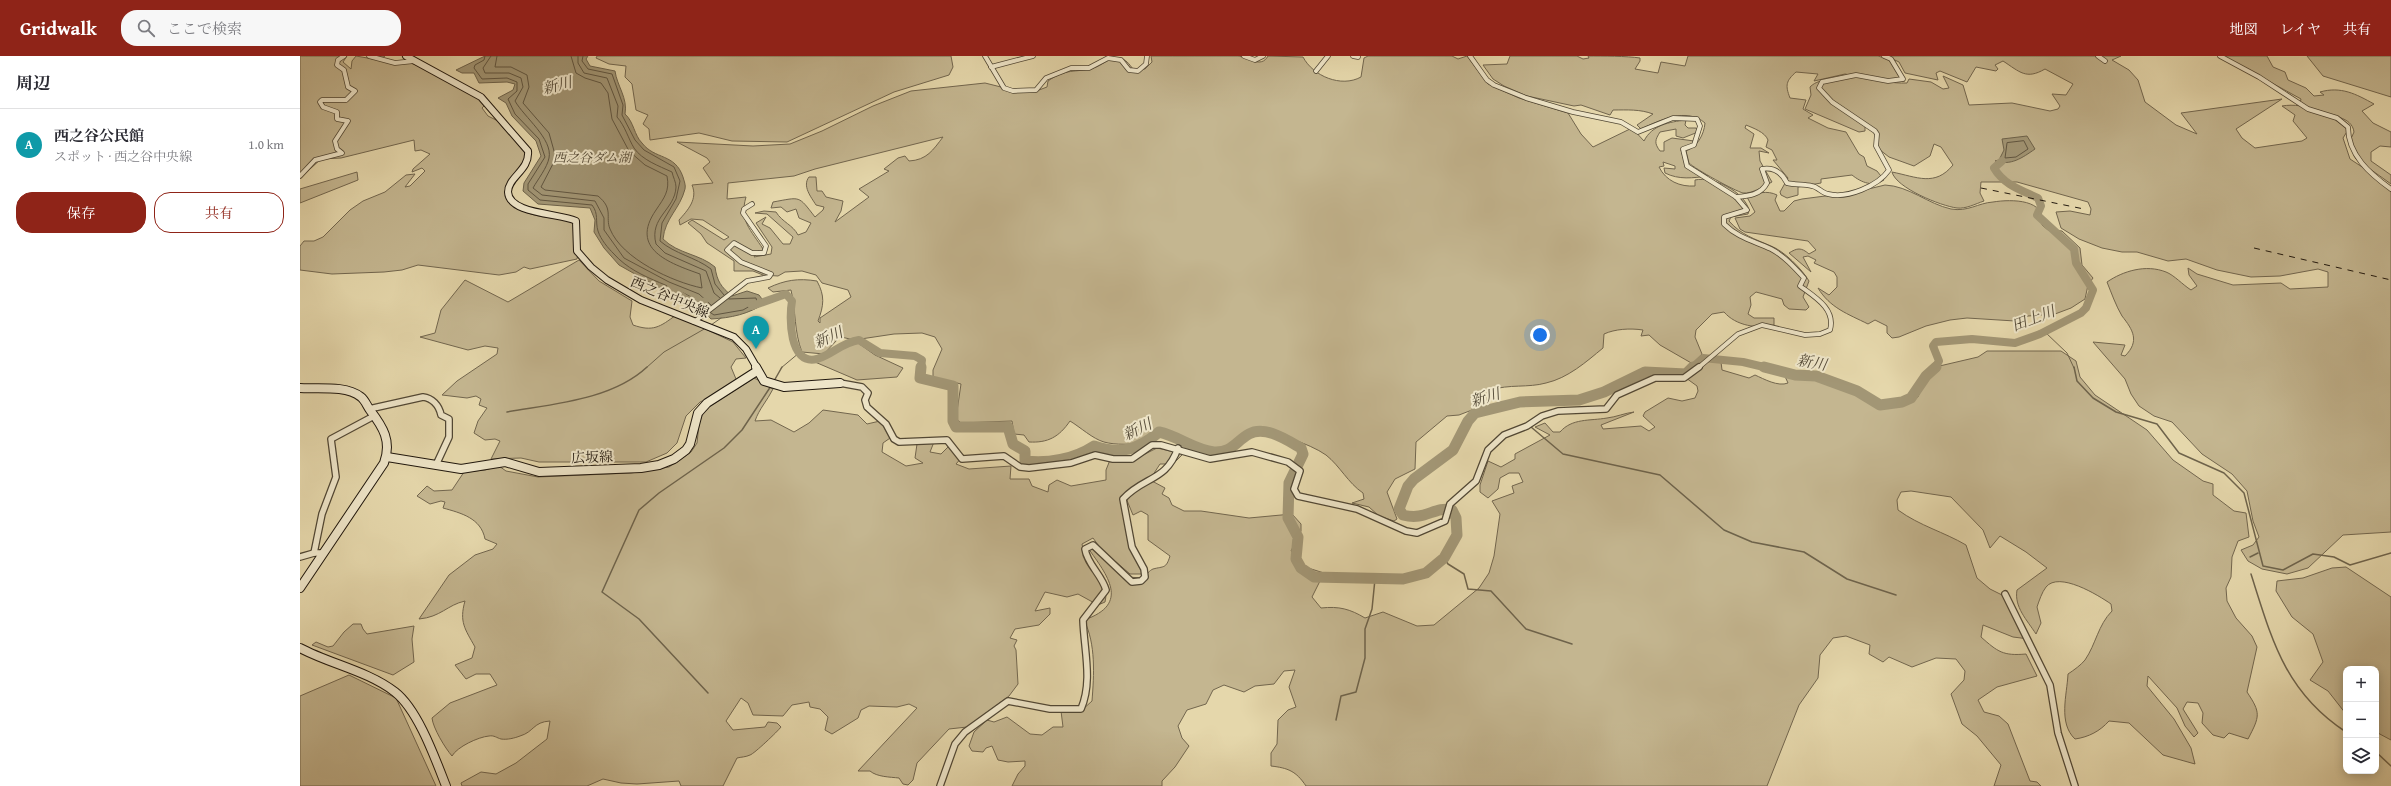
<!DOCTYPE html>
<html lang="ja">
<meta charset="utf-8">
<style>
:root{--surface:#fff;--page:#f7f7f7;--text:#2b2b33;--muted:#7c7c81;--line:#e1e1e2;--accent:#8f2418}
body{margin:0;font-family:"Gentium Book Plus","Noto Serif JP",serif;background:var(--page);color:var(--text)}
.controls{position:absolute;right:12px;bottom:12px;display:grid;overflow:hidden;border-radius:8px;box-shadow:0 2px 10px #0003}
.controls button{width:36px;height:36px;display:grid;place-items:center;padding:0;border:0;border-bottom:1px solid var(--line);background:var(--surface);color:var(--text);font:20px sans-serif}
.you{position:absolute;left:1240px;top:279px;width:14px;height:14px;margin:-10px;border:3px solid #fff;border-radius:50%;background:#1a73e8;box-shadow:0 0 0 6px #1a73e833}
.badge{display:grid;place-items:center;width:26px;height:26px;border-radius:50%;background:var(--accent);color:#fff;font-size:13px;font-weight:700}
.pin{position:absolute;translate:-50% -33px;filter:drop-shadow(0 1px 2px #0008)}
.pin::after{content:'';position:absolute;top:21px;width:14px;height:12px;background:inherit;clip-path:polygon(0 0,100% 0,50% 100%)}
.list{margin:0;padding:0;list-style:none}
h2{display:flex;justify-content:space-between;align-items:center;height:52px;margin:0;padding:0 16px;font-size:17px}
h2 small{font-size:13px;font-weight:400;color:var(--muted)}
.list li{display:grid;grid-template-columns:26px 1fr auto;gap:12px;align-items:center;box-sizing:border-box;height:72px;padding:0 16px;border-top:1px solid var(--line)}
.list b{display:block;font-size:15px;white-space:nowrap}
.list p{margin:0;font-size:13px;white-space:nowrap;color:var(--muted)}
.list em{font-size:13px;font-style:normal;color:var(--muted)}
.actions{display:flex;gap:8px;padding:12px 16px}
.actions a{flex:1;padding:9px 0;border:1px solid var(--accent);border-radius:16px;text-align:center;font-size:14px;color:var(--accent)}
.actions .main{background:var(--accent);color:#fff}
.icon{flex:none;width:22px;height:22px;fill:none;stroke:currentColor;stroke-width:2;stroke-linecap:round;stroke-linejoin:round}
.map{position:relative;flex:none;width:2091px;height:730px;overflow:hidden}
header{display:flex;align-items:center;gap:24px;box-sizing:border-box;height:56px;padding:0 20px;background:var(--accent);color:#fff}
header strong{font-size:19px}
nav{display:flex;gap:22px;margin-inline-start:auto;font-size:14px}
.search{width:280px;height:36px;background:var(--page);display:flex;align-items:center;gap:10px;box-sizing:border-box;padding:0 14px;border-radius:16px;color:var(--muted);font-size:15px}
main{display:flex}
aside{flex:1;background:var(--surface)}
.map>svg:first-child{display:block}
.green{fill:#c4b690;stroke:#72664e;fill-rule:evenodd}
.water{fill:#a29675;stroke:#6e634b}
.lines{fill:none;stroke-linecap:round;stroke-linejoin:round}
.shore{stroke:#615641;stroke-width:1}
.stream-far1{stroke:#6e634b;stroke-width:1}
.stream{stroke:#6e634b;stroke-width:1.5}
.river-far1{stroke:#a29675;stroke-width:8}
.river{stroke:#a29675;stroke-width:11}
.street-far1-casing{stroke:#514734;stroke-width:5.5}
.street-casing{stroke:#514734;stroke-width:8}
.secondary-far1-casing{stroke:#20170d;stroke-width:8}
.secondary-casing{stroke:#20170d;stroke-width:10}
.street-far1{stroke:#eee5c8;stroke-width:4}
.street{stroke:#eee5c8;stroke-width:5.5}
.secondary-far1{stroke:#eee5c8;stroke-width:6}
.secondary{stroke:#eee5c8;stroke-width:8}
.rail{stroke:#20170d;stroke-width:1;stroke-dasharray:6 6;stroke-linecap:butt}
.labels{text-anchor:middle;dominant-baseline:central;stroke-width:4;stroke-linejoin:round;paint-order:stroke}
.far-water-label{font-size:13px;font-style:italic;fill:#544a37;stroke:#eee5c8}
.street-label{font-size:14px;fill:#20170d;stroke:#eee5c8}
.water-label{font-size:15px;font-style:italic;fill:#544a37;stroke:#eee5c8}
</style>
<header>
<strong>Gridwalk</strong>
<div class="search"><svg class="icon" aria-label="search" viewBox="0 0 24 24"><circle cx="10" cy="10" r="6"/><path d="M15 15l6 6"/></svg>ここで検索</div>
<nav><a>地図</a><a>レイヤ</a><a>共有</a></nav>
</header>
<main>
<aside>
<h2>周辺<small></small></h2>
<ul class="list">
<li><span class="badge" style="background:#0f9aa8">A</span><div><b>西之谷公民館</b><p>スポット · 西之谷中央線</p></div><em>1.0 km</em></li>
</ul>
<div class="actions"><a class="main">保存</a><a>共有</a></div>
</aside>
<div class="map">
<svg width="2091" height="730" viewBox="0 0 2091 730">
<rect width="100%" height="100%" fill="#e5d7ab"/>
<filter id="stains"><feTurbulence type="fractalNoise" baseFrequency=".005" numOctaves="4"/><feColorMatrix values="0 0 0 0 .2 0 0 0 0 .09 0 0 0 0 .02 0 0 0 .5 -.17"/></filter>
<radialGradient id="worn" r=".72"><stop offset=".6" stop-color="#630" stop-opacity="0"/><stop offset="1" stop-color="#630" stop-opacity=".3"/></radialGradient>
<g class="green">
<path d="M0 0H47L43 6 51 13 52 5 56 0 73 3V0H85L82 2C92 5 100 6 110 7 128 11 173 35 186 48L182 52 188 60 198 65 203 72 226 92 228 102 205 131C211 163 248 161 274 164L278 198 277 203 230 213 224 211 216 216 199 219 118 209 102 214 84 216 32 218 0 214V190L4 185H14L23 181 50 154 63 145 85 136 106 119 115 118 105 131 110 130 125 115 122 112 112 116 113 113 130 98 121 94 115 95 114 84 41 102 21 103 0 122Z"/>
<polygon points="297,0 651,0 653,11 649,19 594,36 487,86 432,85 399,77 350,84 349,73 343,68 348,59 336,54 332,28 325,21 326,10 309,8 296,2"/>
<path d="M851 0C879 0 909 0 938 0 948 1 961 13 968 0L1003 1C1013 20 1041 32 1061 21L1064 2 1068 0H1152L1158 3 1167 0 1188 28 1219 42 1268 57 1281 78 1293 91 1332 72 1344 85C1352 69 1369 66 1386 64L1385 69 1388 72H1396L1398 76 1383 82 1376 80V73L1360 76C1355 84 1354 87 1360 95H1364V86L1372 82 1394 85 1392 90 1381 94 1385 107 1408 120C1393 122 1379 124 1365 117L1364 112 1375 113V110L1363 106 1364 110 1359 111C1366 125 1380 131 1395 130V124C1413 120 1444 135 1449 154L1448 158 1431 161 1429 165C1441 179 1455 183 1471 190 1484 195 1502 213 1509 225L1503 241 1509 251 1506 254 1489 253 1484 249 1482 243 1456 236 1450 241 1451 249 1448 258 1454 262H1474V269C1458 273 1436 270 1424 256L1412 258 1396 274 1395 281 1402 298 1393 308 1360 289 1349 279 1341 280 1343 274C1330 272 1315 273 1304 278L1303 292C1286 306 1268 322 1246 327 1228 332 1209 328 1191 334L1185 349 1159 359 1147 360 1116 386 1115 413 1095 423 1087 436 1097 463 1094 465 1079 460 1069 451 1052 447 1064 443 1063 437C1048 427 1040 410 1026 399 1009 387 973 376 952 373 942 380 937 393 926 397 906 405 884 384 866 378 855 375 852 383 844 386 834 389 814 389 804 386 793 383 780 371 770 365 759 381 748 387 729 386L724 379 714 378 712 365 661 367 656 362 661 328 633 321V314L642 293 635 281 622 277 594 278 554 284 533 279 537 284 524 298 502 296C494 276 496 255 491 234L473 236 468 232C485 224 498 222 517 225 525 240 524 249 518 265L520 267V262L551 241 548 234 522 227 516 219 502 215 485 216 478 220 463 219 453 215H434V205L407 187 401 178 388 167 392 164 424 184 429 181 403 164 391 163 380 169 379 164C388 154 398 143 392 129L413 127 403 112 410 106 407 102 377 86 453 90 490 88 522 75 573 50 611 35 685 27 721 36 739 34 747 31 748 25C766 12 775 17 793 12 802 10 808 1 819 2 826 3 829 8 833 13H845L852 6ZM643 81C633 94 627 104 609 105L605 100 598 102 584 113 589 115 559 133 569 141 535 166 541 155 543 145 526 141 522 135H517L516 121H509C502 130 511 141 516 149L524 151 523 154 515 161C498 139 501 141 473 146L471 152 481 151 487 156 496 153 499 162 511 167 506 176 498 179C493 169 482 166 476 156L464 155 455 157 467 158 493 181 490 188H483L470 172 462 168 466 161 456 167 472 191 471 198 454 201 458 195 462 196 463 193C451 174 439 165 446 141L427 143 428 127 494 120 515 113Z"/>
<path d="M1210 0H1277L1283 3 1289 2 1288 0C1302 0 1327 0 1340 2V5L1335 13 1358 17 1361 6 1385 10 1388 0H1578L1588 3 1605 25 1587 26 1545 18 1514 25 1518 18 1496 16C1486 25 1485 29 1490 42L1506 44 1503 53 1513 59 1508 62 1528 72 1546 76 1559 98 1564 101 1567 110 1577 115 1584 124C1573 131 1562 127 1552 119L1521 123V127L1498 131V139L1487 142 1481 139 1480 136 1488 122 1473 104H1477L1472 94 1466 91 1468 84C1465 76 1453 72 1446 69L1445 72 1454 78 1450 92H1461L1469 97 1459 95 1460 105 1472 126C1464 130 1452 138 1443 137 1435 135 1395 113 1389 107L1386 95C1397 91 1404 79 1405 67 1387 51 1360 64 1341 73L1337 69 1353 58C1340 53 1327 54 1313 54L1310 59 1281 49 1274 50 1227 40 1204 30 1193 23 1183 9 1207 8Z"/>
<path d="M1586 0H1821L1812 4 1829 14 1838 24 1845 46 1876 69 1897 78 1881 57 1982 43 1936 73 1942 82 1955 92 2002 85 2007 82 1993 65 1995 59 1982 50C2006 46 2031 58 2048 74L2043 82 2050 103 2085 126 2091 135V476L2043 479 2008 512 1987 518 1962 513 1948 505 1941 494 1953 489 1959 481 1953 465 1947 435 1932 418 1902 398 1872 366 1854 360 1839 350 1831 338 1825 323 1793 286 1825 289 1821 299 1825 300C1840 285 1833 274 1822 260 1816 250 1811 236 1807 226 1823 215 1846 208 1866 216 1874 219 1883 229 1891 234L1897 230 1889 219 1888 212 1897 218 1933 229 1981 227 1990 233 2028 231V216L2018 213 1980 220 1951 221 1917 214 1886 203 1868 205 1837 196H1822L1802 192 1779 183 1761 172 1756 156 1770 155 1790 159 1791 153 1788 146 1717 126H1681L1680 137 1684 145C1675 148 1666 153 1657 152 1641 150 1596 132 1592 116 1617 121 1635 131 1653 109L1641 91 1634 88 1630 100 1614 110 1589 101 1575 90 1577 80 1572 72 1565 70V75L1559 76 1505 53 1511 39 1510 31C1516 25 1522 25 1530 23 1559 15 1577 28 1607 27L1609 23 1631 26 1643 33 1649 32 1643 20 1663 29 1669 49 1712 47 1750 55 1758 53 1760 50 1752 38 1766 39 1773 28 1745 13C1726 24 1720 16 1703 5L1695 9 1698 13 1696 15 1676 11 1667 26 1640 15 1636 17 1638 24 1605 17 1599 6Z"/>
<path d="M1923 0H1967L1973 11 1985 16 1988 24 2006 32 2014 40 2024 39 2020 36C2041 30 2056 38 2074 48L2062 55 2073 67 2091 76V91L2080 90 2071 96V105L2091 119V128L2056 103 2049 87 2054 76C2052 60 2030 60 2018 56 2012 53 2006 50 2000 47L2001 43Z"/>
<polygon points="2007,0 2091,0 2091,41 2023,20"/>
<polygon points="57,116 58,124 0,147 0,133"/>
<path d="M1585 129C1609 130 1628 148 1651 153 1668 156 1678 147 1693 146 1712 143 1747 143 1742 169L1748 174 1762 175 1780 192 1782 209 1793 222 1788 229 1785 243 1771 252 1755 258 1728 260 1715 265 1667 262 1650 264 1626 270 1599 281 1592 282 1587 277V270L1575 264 1568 268C1548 258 1530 252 1518 232L1529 239 1537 231V221L1534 216 1514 207 1516 204 1508 200 1503 201 1511 216 1489 197C1497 192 1501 191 1509 198L1516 194 1508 185 1445 176 1440 173 1435 162 1450 160 1455 156 1447 141C1457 137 1467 134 1477 139L1475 144 1480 155H1484L1494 145 1502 143 1556 136Z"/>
<path d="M279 204 299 225 332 245 330 261 333 269C353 276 360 271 376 259L433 286 446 302 436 303 431 311 436 323 429 332 400 346 386 360 377 387 367 397 346 406H239L221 402 191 403 200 385 195 383 185 384 174 377 178 365 187 352 179 349 181 343 176 340 167 342 142 339 157 325 197 298 198 292 185 290 168 294 120 281 135 277 141 254 165 224 208 246Z"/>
<path d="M558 287 575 299 603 312 597 321 557 324 515 306C531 302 542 290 558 287Z"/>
<path d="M1687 295H1761L1776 305 1780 321 1795 339 1847 374 1873 404 1903 425 1913 428V439L1934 455 1946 457 1949 481 1938 485 1932 501 1931 521 1926 532 1927 545 1936 562 1952 580 1957 591 1947 636C1961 657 1960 660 1948 683L1929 677 1924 682 1913 679 1902 667 1903 657 1898 647 1887 646 1883 653 1898 677 1894 681 1885 670 1877 652 1848 620 1847 630 1874 663 1891 692 1895 708 1863 699 1829 667 1809 665C1800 675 1789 681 1775 683 1758 667 1767 639 1768 618 1774 614 1781 609 1785 604 1796 588 1798 569 1812 555L1811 548C1798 539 1759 515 1746 531 1742 536 1739 545 1737 551L1741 567 1736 578C1727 564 1714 551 1717 534L1747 512 1726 496 1700 480 1690 492 1683 474 1651 441 1611 435 1601 436 1597 444 1598 454C1620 470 1644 476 1666 489L1677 522 1690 533 1708 542 1729 583 1713 581 1683 569 1681 581C1698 596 1703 600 1726 598L1737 620 1697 631 1678 644 1684 656 1699 660 1708 668 1730 725 1737 726 1741 730H1694L1701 709 1677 680 1662 668 1651 638 1664 624 1665 615 1656 603 1636 602 1612 611 1589 601 1583 606 1569 598 1570 589 1546 580 1533 582 1520 599 1518 622 1499 649 1467 730H1006C996 715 988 712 971 710V697L977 688 978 664 988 654 996 651 989 631 995 614 984 615 974 628 955 630 944 636 924 629 913 634 906 648 887 654 878 670 882 682 889 690 875 711 862 725V730H712L718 718 725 710V705L708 706 698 704 692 690 686 692 683 696 672 695 669 690 674 676 687 664 694 666 707 661 730 678 742 679 753 671H763L761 655 782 654 792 645C794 619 796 588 784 564 831 548 807 519 788 492V488L793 490 827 521 843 522C846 519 850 514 853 513 864 510 866 513 870 500L848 484V459L841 455 833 459 826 442 828 439 852 425 865 432 862 438 869 442 872 449 884 455H901L949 462 992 458 1001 468V475L991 495 1000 501 1005 511 1024 517 1012 541 1021 552C1039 550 1050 553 1065 562L1083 556 1117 570 1134 569 1179 532 1189 517 1194 500 1200 458 1192 445 1214 437 1212 430 1223 426 1219 417H1209L1200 422 1198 433 1188 442 1180 436V429L1188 405 1201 411 1215 403V398L1250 379 1235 371 1245 367 1253 376H1260C1272 362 1290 365 1307 362 1316 361 1325 357 1334 356L1301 369 1303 373 1341 370 1349 375 1355 371 1343 360 1345 356 1368 342 1382 345 1395 342 1398 335 1397 330 1386 322 1394 319 1412 302 1421 306 1422 314 1449 322 1455 319C1464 323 1478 331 1488 327L1483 316 1516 318 1558 332 1574 344 1600 349 1609 347 1618 341 1627 317 1631 312 1678 301Z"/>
<path d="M454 322C462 325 465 330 473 333 467 345 459 353 455 365L471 364 494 376 509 367 523 354 558 359 567 368 580 365 593 380 583 387 582 396 606 410 623 407 615 402 617 388 634 386 630 396 641 398 650 389 662 401 656 408 669 413 711 410 710 423H729L732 430 748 436 749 429 757 424 771 430 806 424V414L810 404H833L857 392 883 398 873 408H860L849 425 823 439C819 465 835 494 845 518H830L801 493 793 482 782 488 783 493C795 509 810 524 805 546L798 549 778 538 767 541 745 536 735 555 750 552V558L739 569 715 573 710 582 717 584 714 590 716 594 718 628 709 640 667 671 649 673 617 707 613 724 608 729 603 728 599 722C590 721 577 721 570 715H558L617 652 609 648 597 651 569 650 561 654 558 662 532 678 525 674 528 661 520 653 510 651 509 646 492 649 483 660 453 659 448 647 441 642 426 665 433 674 465 671 468 666 477 667 481 671C478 675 454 698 450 699 446 701 441 701 437 702L423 730H381L379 725 337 728 321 727 303 723 287 730H162L161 727 181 716 196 718 216 707 247 683 250 665C233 666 234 676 220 680 215 682 207 684 201 683 197 682 194 679 189 680 178 681 157 691 152 700 145 692 133 672 132 662L150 647 197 629 190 618H176L166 623 155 609 172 602 175 591C165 573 159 566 165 545 147 549 141 561 119 563L149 519 175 499 193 493 197 488 185 483C181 462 161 457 143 452L145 446 141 445 130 448 117 440 127 430 134 435 152 434 164 416 185 414 199 410 206 415 238 421 331 417 369 411 391 396 397 387 399 368 404 354Z"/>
<polygon points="2046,511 2091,541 2091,684 2076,676 2076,613 2046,613 2046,658 2028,635 2010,624 2023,606 2013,578 1992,561 1976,535 1977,525 2003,522 2032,512"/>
<polygon points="53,568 61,568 63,573 67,578 114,570 112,583 114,606 93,619 12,589 16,586 28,591 33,590 44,576"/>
<polygon points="49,619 96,642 136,730 0,730 0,640"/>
</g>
<g class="water">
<path d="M185 0H288L286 3 290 10 315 15C317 30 328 42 325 58 334 66 334 79 342 87 355 104 375 97 383 121 384 125 386 129 385 133 380 153 365 162 363 183 378 198 400 198 415 211 417 225 421 231 432 240L447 235 459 239 465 247C449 258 431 262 411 263L395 246 365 235 319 209 304 192 294 176 295 164 290 152 238 148 223 135 224 127 241 100 236 85 212 60 206 47 198 42 213 34 215 28 207 26 179 27 174 17H162L156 14Z"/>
<path d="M1727 80 1735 93C1722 102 1711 110 1695 105L1699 104 1704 94 1702 83Z"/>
</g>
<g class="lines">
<g class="shore">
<path d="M185 0 184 4 175 9 174 12 182 23 207 22 217 26V35L208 43 215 58 239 83 245 101 228 128V134L240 144 292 149C299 158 295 165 298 175 301 184 308 192 314 198 339 226 379 228 407 252"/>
<path d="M191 0 183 12 185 17H209L221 22 223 31 215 45C224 61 253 83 249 102 247 112 238 123 233 132L242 139 295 145 304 162V174L324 202 369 226 399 238 411 249"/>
<path d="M197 0 195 11H211L227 19 229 31 223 47 249 77 256 102 241 131 245 134 298 140C314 153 305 161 310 173 322 203 373 226 402 232L400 218C369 207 329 193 356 154 364 142 370 135 367 120L345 109 329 95 312 63 308 37 301 27 285 22 276 17 271 0"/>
<path d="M278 0V7L284 17 307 22 318 50 317 61C325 70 328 82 334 92 342 104 359 110 372 116 373 121 376 126 376 131 375 154 349 161 356 188L365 197 406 215 414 237 420 242"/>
<path d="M283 0 282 5 288 13 312 18 323 49 322 59 335 84 344 94 374 111 380 125 376 143 362 167 360 185C375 198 395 201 411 213L415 228 424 239"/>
<polygon points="1724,85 1728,93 1716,101 1705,102 1707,87"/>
<polyline points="411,257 414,259 443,254 457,246 456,242 429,243"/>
</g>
<g class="stream-far1">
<polyline points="411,269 421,262"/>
<polyline points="1745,276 1767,297 1774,312"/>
<polyline points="346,312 364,296 406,272"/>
<polyline points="481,312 499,297"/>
</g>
<g class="stream">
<polyline points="1774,311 1777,325 1793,342 1816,356 1857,368 1879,397 1924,417 1944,437 1963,510 1983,514 2013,498 2034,501 2050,509 2091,497"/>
<polyline points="474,325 482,311"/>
<path d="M207 356C252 348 312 344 347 311"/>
<polyline points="1231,371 1263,398 1360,419 1424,474 1452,486 1504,496 1547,523 1596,539"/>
<polyline points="1950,501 1958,497"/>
<polyline points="1144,502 1148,508 1164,518 1168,533 1191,535 1226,573 1272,588"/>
<path d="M1951 518C1972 584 1985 636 2046 676"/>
<polyline points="408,637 339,563 302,536 339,454 359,437 424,392 442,374 471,330"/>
<polyline points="1036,664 1041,640 1056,636 1065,602 1065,573 1072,553 1075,523"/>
<polyline points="2076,696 2091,710"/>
</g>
<g class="river-far1">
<polyline points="370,232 387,244 404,246"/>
<path d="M452 250 486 238 492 245C489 261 489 310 517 303 533 298 541 287 559 284L580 297 615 300 622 304 621 312"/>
<polyline points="1392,312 1403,302 1443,306 1468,312"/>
<path d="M1635 312 1639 305 1633 290 1636 286 1672 283 1715 287 1740 278 1781 257 1786 252 1793 234 1776 207 1774 193 1737 159 1741 150 1738 142C1721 134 1704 129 1694 112L1702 105"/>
</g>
<g class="river">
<path d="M621 311 620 322 653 330V365L656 371H708L713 388 725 395V405C748 408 774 403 794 390 820 399 838 394 859 376 878 380 895 394 914 396 932 397 936 385 949 378 965 369 987 384 1001 392L1003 398 989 427 988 462 998 481 996 503 1001 512 1014 521 1103 523 1126 517 1144 502 1157 479 1156 462 1152 454C1134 450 1126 465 1103 459L1099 453 1108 430 1114 423 1153 394 1168 365 1175 357 1220 346 1279 344 1304 336 1345 316 1386 318 1393 311"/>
<polyline points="1464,311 1495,319 1516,320 1557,335 1580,349 1602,346 1611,342 1626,320 1636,311"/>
</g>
<g class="street-far1-casing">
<g id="street-far1">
<polyline points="69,0 95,7 114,5"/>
<polyline points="685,0 704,32 713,35 736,34 746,22 771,12 789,12 808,2 821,4 829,14 838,15 846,8 847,0"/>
<polyline points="944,0 955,4 963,0"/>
<polyline points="1053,0 1058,1"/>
<path d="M1170 0 1187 24 1194 29 1226 42 1273 56 1321 66 1338 76 1373 62 1397 63 1400 70 1394 89 1383 93 1387 110 1436 141 1447 154 1424 161V168C1438 182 1454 185 1471 193 1484 200 1494 211 1504 222L1500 230C1515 241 1536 253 1530 274L1520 278 1505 279 1462 269 1438 278 1398 312"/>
<polyline points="1798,0 1805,5"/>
<path d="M1920 0 1959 21 2008 53 2037 62 2048 71C2048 99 2070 118 2091 133"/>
<polyline points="691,11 733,0"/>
<polyline points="1016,15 1028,0"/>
<polyline points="0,120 15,104 42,97 37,93 35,85 48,65 37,63 37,56 23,51 20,46 22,44 46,44 55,35 48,31 44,14 37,9 38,4 44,0"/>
<path d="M1436 141C1448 140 1461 139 1467 127L1462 113C1474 111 1482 117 1487 127 1495 129 1504 128 1512 130 1518 131 1522 137 1528 138 1547 143 1578 130 1589 114L1576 90 1577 78 1575 75 1532 46 1519 32 1522 26 1556 19 1588 25 1603 23 1591 3 1584 0"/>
<polyline points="394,266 447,225 469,221 471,218 441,206 427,194 434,187 452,197 464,197 466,190 443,157 444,153 452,148"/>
</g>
</g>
<g class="street-casing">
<g id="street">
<polyline points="540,327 562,331 568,337 565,344 567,351 586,368 594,383 599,386 647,384 662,403 704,400 720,411 729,412 771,407 795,399 813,403 832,403 852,389 861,389 910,403 952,396 988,406 1000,415 994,433 998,440 1057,453 1106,475 1117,477 1145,465 1150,448 1176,425 1188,394 1204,379 1227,370 1242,360 1258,355 1306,353 1317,339 1355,322 1384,322 1399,311"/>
<path d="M69 353 123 341C132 342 139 349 141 359L149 363V381L136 409"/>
<polyline points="23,497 14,497 22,458 36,421 31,383 74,360"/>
<polyline points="0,501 14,497"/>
<polyline points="1705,538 1750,629 1758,677 1775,730"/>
<path d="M640 730 655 688 665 676 708 645 750 653H781C793 625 784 594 783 564L806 534C802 519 787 508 785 493L793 489 832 526 841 525 845 521 844 513 832 491 823 443C844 420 866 426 878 392"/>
</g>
</g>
<g class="secondary-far1-casing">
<path id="secondary-far1" d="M106 0 181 41 228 95C230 114 208 121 208 136 209 159 261 157 276 165L277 195 291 211 307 224 341 244 434 281 446 293 457 312"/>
</g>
<g class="secondary-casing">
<g id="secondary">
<polyline points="456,311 464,325 484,331 540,327"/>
<path d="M0 332C18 333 46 329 61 341 65 344 67 350 70 354 83 371 92 385 84 407L0 532"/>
<polyline points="87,401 161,413 205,406 239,416 341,412 359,409 374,403 386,394 390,388 398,357 407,347 457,315"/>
<path d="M0 592C30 608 68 615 95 636 118 654 135 702 146 730"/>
</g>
</g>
<use href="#street-far1" class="street-far1"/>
<use href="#street" class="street"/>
<use href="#secondary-far1" class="secondary-far1"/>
<use href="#secondary" class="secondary"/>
<g class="rail">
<polyline points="1681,132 1784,153"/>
<polyline points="1954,192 2091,224"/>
</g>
</g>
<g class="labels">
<g class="far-water-label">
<text x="292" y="101">西之谷ダム湖</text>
</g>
<g class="street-label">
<text transform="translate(370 241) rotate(23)">西之谷中央線</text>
<text transform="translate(292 401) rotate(-2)">広坂線</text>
</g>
<g class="water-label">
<text transform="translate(257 29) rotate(-14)">新川</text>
<text transform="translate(1733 262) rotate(-21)">田上川</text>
<text transform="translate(528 281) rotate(-24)">新川</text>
<text transform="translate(1512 306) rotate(10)">新川</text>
<text transform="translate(1185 341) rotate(-17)">新川</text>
<text transform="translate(837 373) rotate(-26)">新川</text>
</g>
</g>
<rect width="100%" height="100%" filter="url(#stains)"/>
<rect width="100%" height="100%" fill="url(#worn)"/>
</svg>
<div class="controls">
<button>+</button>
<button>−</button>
<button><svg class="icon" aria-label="layers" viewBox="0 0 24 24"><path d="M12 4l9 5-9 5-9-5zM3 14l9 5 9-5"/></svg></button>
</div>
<div class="you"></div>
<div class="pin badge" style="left:456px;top:293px;background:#0f9aa8">A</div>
</div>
</main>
